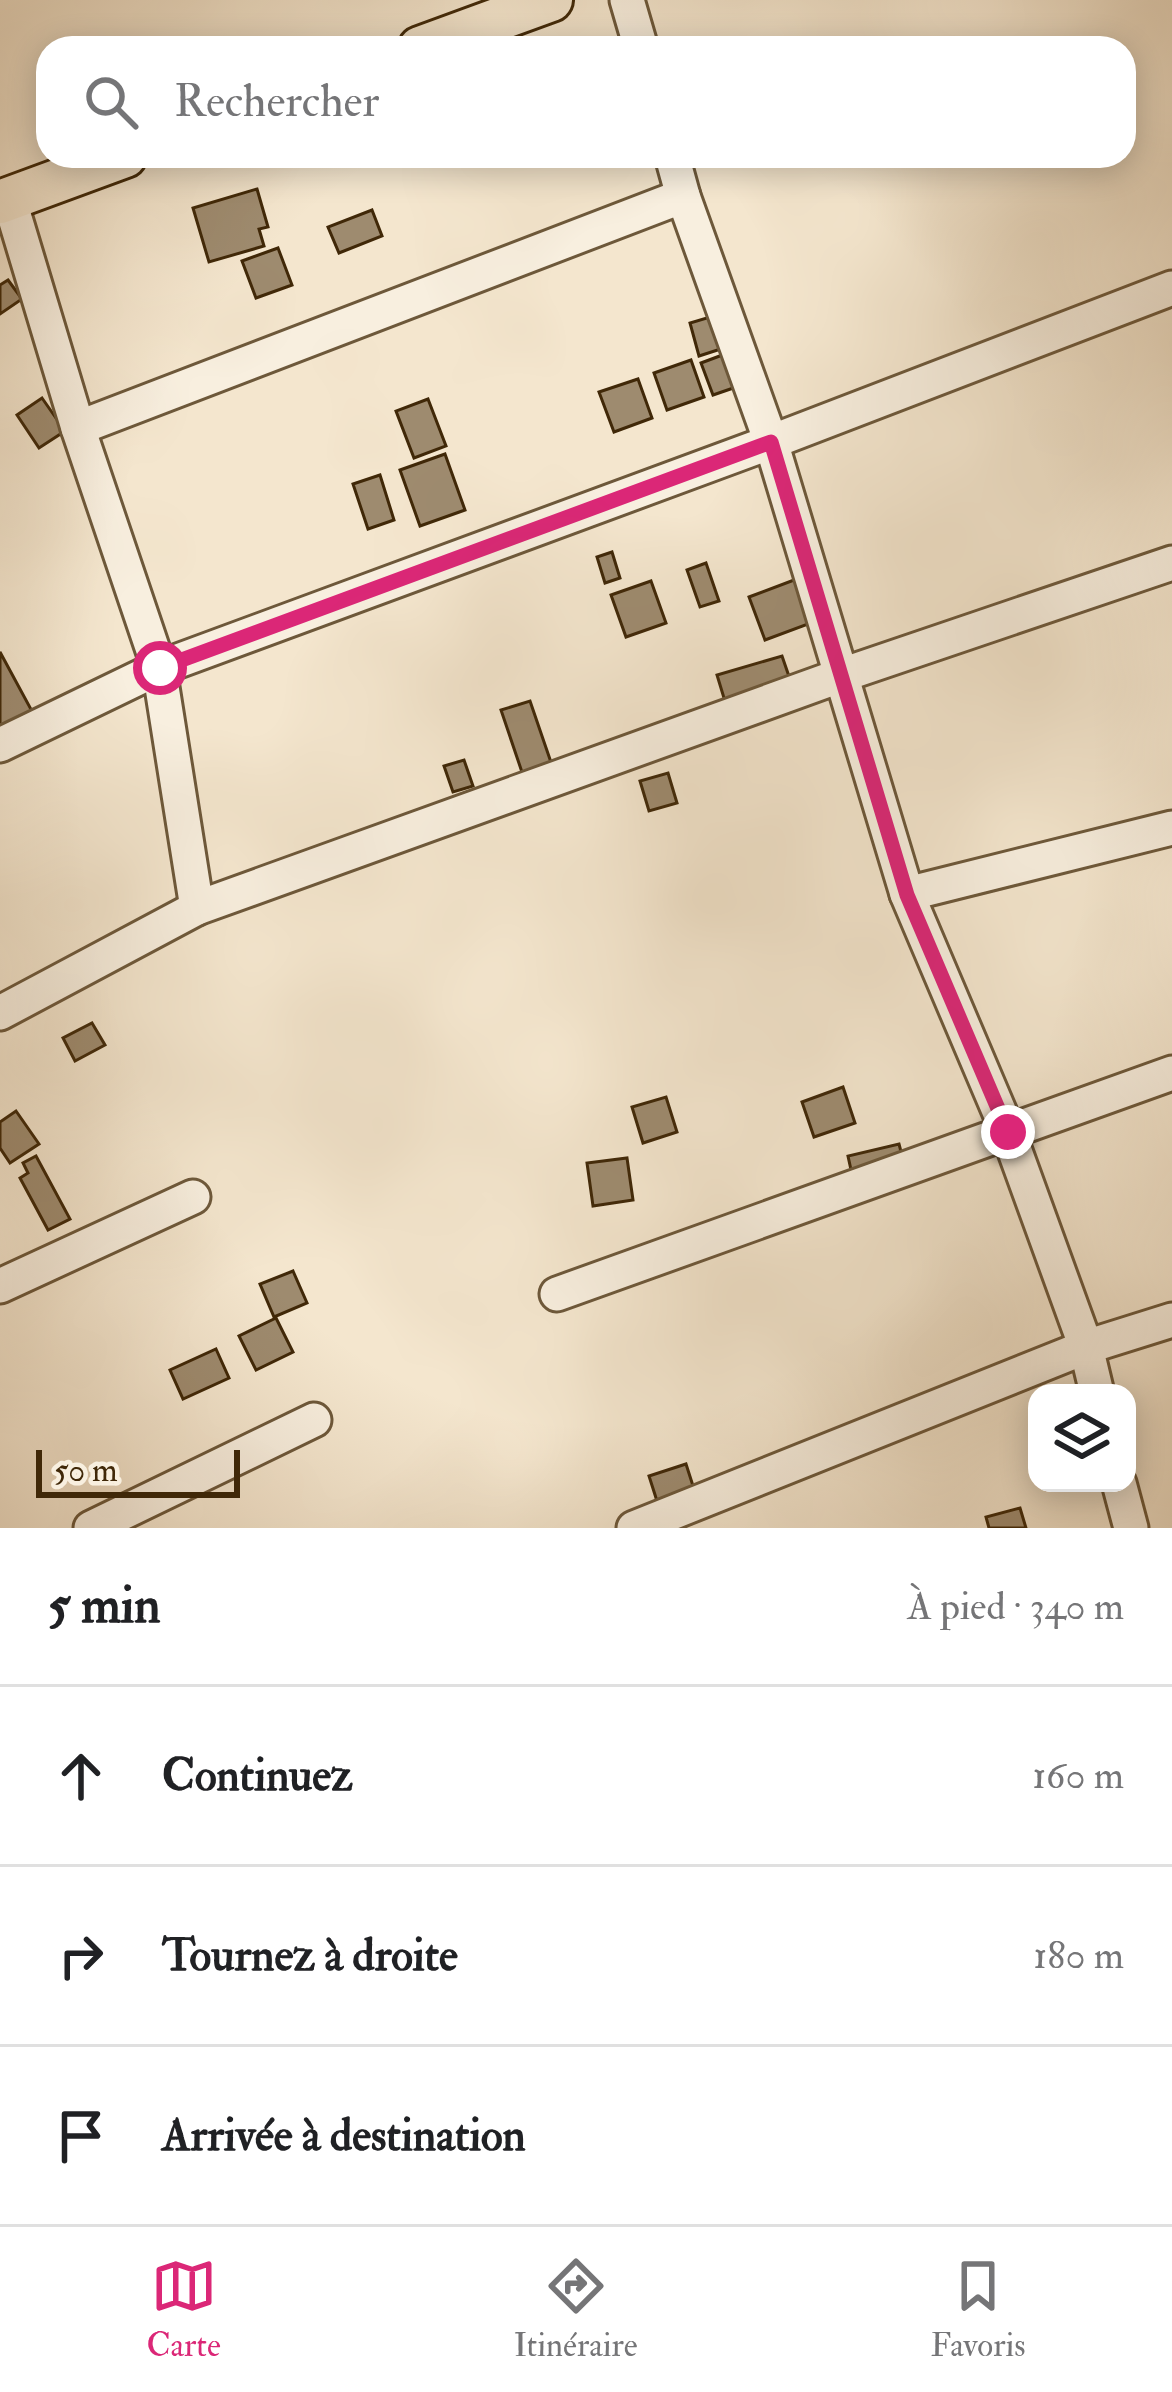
<!DOCTYPE html>
<html lang="fr">
<meta charset="utf-8">
<style>
:root{--surface:#fff;--page:#f6f6f6;--text:#202124;--muted:#757577;--line:#e0e0e0;--accent:#db2777}
body{margin:0;font-family:"IM FELL Double Pica",serif;background:var(--page);color:var(--text)}
.controls{position:absolute;right:36px;bottom:36px;display:grid;overflow:hidden;border-radius:24px;box-shadow:0 6px 30px #0003}
.controls button{width:108px;height:108px;display:grid;place-items:center;padding:0;border:0;border-bottom:3px solid var(--line);background:var(--surface);color:var(--text);font:60px sans-serif}
.scale{position:absolute;left:36px;bottom:30px;width:204px;box-sizing:border-box;padding-left:12px;border:6px solid #402808;border-top:0;font-size:33px;line-height:42px;white-space:nowrap;color:#402808;-webkit-text-stroke:9px #f8efdf;paint-order:stroke}
.stop{position:absolute;width:36px;height:36px;margin:-27px;border:9px solid #db2777;border-radius:50%;background:#fff}
.stop.end{background:#db2777;border-color:#fff;box-shadow:0 3px 12px #0008}
.list{margin:0;padding:0;list-style:none}
h2{display:flex;justify-content:space-between;align-items:center;height:156px;margin:0;padding:0 48px;font-size:51px}
h2 small{font-size:39px;font-weight:400;color:var(--muted)}
.list li{display:grid;grid-template-columns:78px 1fr auto;gap:36px;align-items:center;box-sizing:border-box;height:180px;padding:0 48px;border-top:3px solid var(--line)}
.list b{display:block;font-size:45px;white-space:nowrap}
.list em{font-size:39px;font-style:normal;color:var(--muted)}
.icon{flex:none;width:66px;height:66px;fill:none;stroke:currentColor;stroke-width:2;stroke-linecap:round;stroke-linejoin:round}
.map{position:relative;flex:none;width:1172px;height:1528px;overflow:hidden}
.search{position:absolute;background:var(--surface);box-shadow:0 6px 30px #0003;left:36px;right:36px;top:36px;height:132px;display:flex;align-items:center;gap:30px;box-sizing:border-box;padding:0 42px;border-radius:36px;color:var(--muted);font-size:45px}
.sheet{height:696px;background:var(--surface)}
nav{display:flex;justify-content:space-around;align-items:center;box-sizing:border-box;height:168px;border-top:3px solid var(--line);background:var(--surface);font-size:33px;color:var(--muted)}
nav a{display:grid;justify-items:center;gap:6px}
nav .on{color:var(--accent)}
.map>svg:first-child{display:block}
.building{fill:#9e8b6f;stroke:#402808;stroke-width:3}
.lines{fill:none;stroke-linecap:round;stroke-linejoin:round}
.minor-casing{stroke:#6d583a;stroke-width:39}
.major-casing{stroke:#402808;stroke-width:48}
.minor{stroke:#f8efdf;stroke-width:33}
.major{stroke:#f4e6ce;stroke-width:42}
.route{stroke:#db2777;stroke-width:15}
</style>
<div class="map">
<svg width="1172" height="1528" viewBox="0 0 1172 1528">
<rect width="100%" height="100%" fill="#f4e6ce"/>
<filter id="stains"><feTurbulence type="fractalNoise" baseFrequency=".00167" numOctaves="4"/><feColorMatrix values="0 0 0 0 .2 0 0 0 0 .09 0 0 0 0 .02 0 0 0 .5 -.17"/></filter>
<radialGradient id="worn" r=".72"><stop offset=".6" stop-color="#630" stop-opacity="0"/><stop offset="1" stop-color="#630" stop-opacity=".3"/></radialGradient>
<g class="building">
<polygon points="257,189 268,227 259,229 264,246 209,262 193,208"/>
<polygon points="372,210 382,236 339,253 328,227"/>
<polygon points="278,248 292,285 256,298 242,261"/>
<polygon points="8,280 22,299 0,314 0,285"/>
<polygon points="720,314 730,346 699,356 690,323"/>
<polygon points="733,351 745,384 713,395 701,363"/>
<polygon points="691,360 704,397 667,410 654,373"/>
<polygon points="638,379 652,418 614,432 599,392"/>
<polygon points="42,398 65,431 39,448 17,415"/>
<polygon points="428,399 446,446 414,458 396,411"/>
<polygon points="445,454 465,510 420,526 400,470"/>
<polygon points="380,475 394,520 368,529 353,484"/>
<polygon points="612,552 620,578 605,583 597,557"/>
<polygon points="706,563 719,601 700,607 687,570"/>
<polygon points="802,577 819,620 765,640 749,597"/>
<polygon points="651,581 666,623 626,637 611,595"/>
<polygon points="0,652 33,713 0,730"/>
<polygon points="782,656 793,688 727,708 717,675"/>
<polygon points="530,701 555,774 526,784 501,710"/>
<polygon points="464,760 473,786 453,792 444,766"/>
<polygon points="668,773 677,803 649,811 640,781"/>
<polygon points="92,1023 105,1045 75,1061 63,1038"/>
<polygon points="843,1087 855,1123 814,1137 802,1102"/>
<polygon points="666,1097 677,1132 643,1143 632,1107"/>
<polygon points="16,1111 39,1144 10,1163 0,1148 0,1122"/>
<polygon points="899,1144 905,1167 853,1179 848,1156"/>
<polygon points="36,1156 70,1219 48,1230 20,1178 28,1173 23,1163"/>
<polygon points="627,1158 633,1200 593,1206 587,1163"/>
<polygon points="293,1271 307,1303 274,1317 260,1284"/>
<polygon points="276,1318 293,1352 256,1370 239,1336"/>
<polygon points="216,1349 229,1378 183,1399 170,1370"/>
<polygon points="686,1464 694,1489 657,1501 649,1476"/>
<polygon points="1020,1508 1026,1528 989,1528 986,1517"/>
</g>
<g class="lines">
<g class="minor-casing">
<g id="minor">
<polyline points="627,0 641,48"/>
<polyline points="672,156 683,196 771,442 907,894 1008,1132 1086,1347 1097,1393"/>
<polyline points="9,198 78,428 159,668 197,908"/>
<polyline points="78,428 683,196"/>
<polyline points="0,745 159,668 771,442 1172,288"/>
<polyline points="907,894 1172,828"/>
<polyline points="0,1013 197,908 842,675 1172,563"/>
<polyline points="0,1286 193,1197"/>
<polyline points="557,1294 1172,1073"/>
<polyline points="1119,1483 1131,1528"/>
<polyline points="91,1528 314,1420"/>
<polyline points="634,1528 1086,1347 1172,1320"/>
</g>
</g>
<g class="major-casing">
<g id="major">
<polyline points="420,48 551,0"/>
<polyline points="0,202 125,156"/>
</g>
</g>
<use href="#minor" class="minor"/>
<use href="#major" class="major"/>
</g>
<g class="lines">
<polyline class="route" points="160,668 771,442 907,895 1008,1132"/>
</g>
<rect width="100%" height="100%" filter="url(#stains)"/>
<rect width="100%" height="100%" fill="url(#worn)"/>
</svg>
<div class="controls">
<button><svg class="icon" aria-label="layers" viewBox="0 0 24 24"><path d="M12 4l9 5-9 5-9-5zM3 14l9 5 9-5"/></svg></button>
</div>
<div class="scale">50 m</div>
<div class="stop" style="left:160px;top:668px"></div>
<div class="stop end" style="left:1008px;top:1132px"></div>
<div class="search"><svg class="icon" aria-label="search" viewBox="0 0 24 24"><circle cx="10" cy="10" r="6"/><path d="M15 15l6 6"/></svg>Rechercher</div>
</div>
<section class="sheet">
<h2>5 min<small>À pied · 340 m</small></h2>
<ul class="list">
<li><svg class="icon" aria-label="ahead" viewBox="0 0 24 24"><path d="M12 20V5M6 11l6-6 6 6"/></svg><div><b>Continuez</b></div><em>160 m</em></li>
<li><svg class="icon" aria-label="right" viewBox="0 0 24 24"><path d="M7 20v-9h11M14 6l5 5-5 5"/></svg><div><b>Tournez à droite</b></div><em>180 m</em></li>
<li><svg class="icon" aria-label="arrive" viewBox="0 0 24 24"><path d="M6 21V4h12l-3 4 3 4H6"/></svg><div><b>Arrivée à destination</b></div></li>
</ul>
</section>
<nav>
<a class="on"><svg class="icon" aria-label="map" viewBox="0 0 24 24"><path d="M3 6l6-2 6 2 6-2v14l-6 2-6-2-6 2zM9 4v14M15 6v14"/></svg>Carte</a>
<a><svg class="icon" aria-label="directions" viewBox="0 0 24 24"><path d="M12 3l9 9-9 9-9-9zM9 14v-3h6M13 9l2 2-2 2"/></svg>Itinéraire</a>
<a><svg class="icon" aria-label="saved" viewBox="0 0 24 24"><path d="M7 4h10v16l-5-4-5 4z"/></svg>Favoris</a>
</nav>
